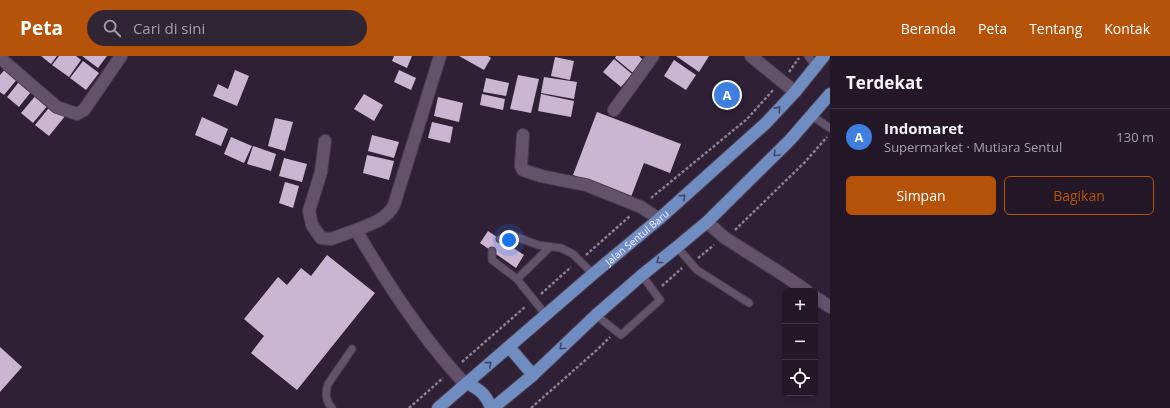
<!DOCTYPE html>
<html lang="id">
<meta charset="utf-8">
<style>
:root{--surface:#241828;--page:#302534;--text:#f1f3f6;--muted:#a3a0a8;--line:#413745;--accent:#b45309}
body{margin:0;font-family:"Open Sans",sans-serif;background:var(--page);color:var(--text)}
.controls{position:absolute;right:12px;bottom:12px;display:grid;overflow:hidden;border-radius:6px;box-shadow:0 2px 6px #0003}
.controls button{width:36px;height:36px;display:grid;place-items:center;padding:0;border:0;border-bottom:1px solid var(--line);background:var(--surface);color:var(--text);font:20px sans-serif}
.you{position:absolute;left:509px;top:184px;width:14px;height:14px;margin:-10px;border:3px solid #fff;border-radius:50%;background:#1a73e8;box-shadow:0 0 0 6px #1a73e833}
.badge{display:grid;place-items:center;width:26px;height:26px;border-radius:50%;background:var(--accent);color:#fff;font-size:13px;font-weight:700}
.pin{position:absolute;translate:-50% -50%;border:2px solid #fff;box-shadow:0 1px 4px #0006}
.list{margin:0;padding:0;list-style:none}
h2{display:flex;justify-content:space-between;align-items:center;height:52px;margin:0;padding:0 16px;font-size:17px}
h2 small{font-size:13px;font-weight:400;color:var(--muted)}
.list li{display:grid;grid-template-columns:26px 1fr auto;gap:12px;align-items:center;box-sizing:border-box;height:56px;padding:0 16px;border-top:1px solid var(--line)}
.list b{display:block;font-size:15px;white-space:nowrap}
.list p{margin:0;font-size:13px;white-space:nowrap;color:var(--muted)}
.list em{font-size:13px;font-style:normal;color:var(--muted)}
.actions{display:flex;gap:8px;padding:12px 16px}
.actions a{flex:1;padding:9px 0;border:1px solid var(--accent);border-radius:6px;text-align:center;font-size:14px;color:var(--accent)}
.actions .main{background:var(--accent);color:#fff}
.icon{flex:none;width:22px;height:22px;fill:none;stroke:currentColor;stroke-width:2;stroke-linecap:round;stroke-linejoin:round}
.map{position:relative;flex:none;width:830px;height:352px;overflow:hidden}
header{display:flex;align-items:center;gap:24px;box-sizing:border-box;height:56px;padding:0 20px;background:var(--accent);color:#fff}
header strong{font-size:19px}
nav{display:flex;gap:22px;margin-inline-start:auto;font-size:14px}
.search{width:280px;height:36px;background:var(--page);display:flex;align-items:center;gap:10px;box-sizing:border-box;padding:0 14px;border-radius:22px;color:var(--muted);font-size:15px}
main{display:flex}
aside{flex:1;background:var(--surface)}
.map>svg:first-child{display:block}
.building{fill:#cab5d2}
.lines{fill:none;stroke-linecap:round;stroke-linejoin:round}
.lane-casing{stroke:#4a3c4e;stroke-width:9}
.street-casing{stroke:#4a3c4e;stroke-width:14}
.primary-casing{stroke:#4a3c4e;stroke-width:14}
.path{stroke:#8c7e91;stroke-width:2.5;stroke-dasharray:3 2;stroke-linecap:butt}
.lane{stroke:#64526b;stroke-width:7}
.street{stroke:#64526b;stroke-width:12}
.primary{stroke:#708dc2;stroke-width:12}
.oneway{stroke:#444668}
.labels{text-anchor:middle;dominant-baseline:central;stroke-width:4;stroke-linejoin:round;paint-order:stroke}
.street-label{font-size:10px;fill:#faeffe;stroke:#26162c}
</style>
<header>
<strong>Peta</strong>
<div class="search"><svg class="icon" aria-label="search" viewBox="0 0 24 24"><circle cx="10" cy="10" r="6"/><path d="M15 15l6 6"/></svg>Cari di sini</div>
<nav><a>Beranda</a><a>Peta</a><a>Tentang</a><a>Kontak</a></nav>
</header>
<main>
<div class="map">
<svg width="830" height="352" viewBox="0 0 830 352">
<rect width="100%" height="100%" fill="#302036"/>
<g class="building">
<polygon points="41,0 57,0 51,8"/>
<polygon points="59,0 76,0 81,4 69,21 52,9"/>
<polygon points="82,0 107,0 98,12"/>
<polygon points="394,0 412,0 407,12 392,5"/>
<polygon points="459,0 488,0 491,2 484,14"/>
<polygon points="616,0 639,0 643,4 633,17 615,2"/>
<polygon points="676,0 709,0 699,16"/>
<polygon points="555,1 574,5 570,24 551,20"/>
<polygon points="614,3 632,18 621,31 603,16"/>
<polygon points="674,4 696,19 686,34 664,20"/>
<polygon points="83,5 99,17 86,34 70,22"/>
<polygon points="7,11 19,21 4,39 0,36 0,19"/>
<polygon points="235,14 249,20 237,50 213,40 218,28 228,33"/>
<polygon points="399,14 416,22 411,34 394,26"/>
<polygon points="518,19 539,23 531,57 510,53"/>
<polygon points="544,21 577,26 574,43 541,37"/>
<polygon points="22,22 34,32 19,51 7,41"/>
<polygon points="486,22 509,27 506,40 483,36"/>
<polygon points="37,38 49,48 33,67 21,57"/>
<polygon points="364,38 383,49 374,65 354,53"/>
<polygon points="482,38 505,43 503,54 480,49"/>
<polygon points="541,38 574,45 571,61 538,55"/>
<polygon points="438,41 463,47 459,66 434,60"/>
<polygon points="52,48 66,59 49,80 35,69"/>
<polygon points="597,56 681,88 670,117 644,107 631,141 573,119"/>
<polygon points="202,61 228,73 221,90 195,79"/>
<polygon points="275,62 293,66 285,95 268,90"/>
<polygon points="432,66 453,71 450,87 428,82"/>
<polygon points="372,79 399,86 394,102 368,95"/>
<polygon points="231,81 252,90 244,107 224,98"/>
<polygon points="253,90 276,98 271,115 247,108"/>
<polygon points="367,99 394,105 389,124 363,117"/>
<polygon points="284,102 307,108 302,126 279,120"/>
<polygon points="285,126 299,130 293,152 279,147"/>
<polygon points="488,175 524,199 516,212 480,187"/>
<polygon points="327,199 375,237 297,334 251,297 264,280 244,263 278,221 287,229 301,212 311,220"/>
<polygon points="0,291 22,311 0,336"/>
</g>
<g class="lines">
<g class="lane-casing">
<g id="lane">
<polyline points="808,0 816,10"/>
<polyline points="812,60 830,72"/>
<polyline points="500,183 509,178 538,189 561,192 573,198 593,218"/>
<polyline points="677,191 697,214 749,247"/>
<polyline points="492,195 492,204 517,223 546,259"/>
<polyline points="517,223 550,191"/>
<polyline points="596,259 621,279 660,244 642,219"/>
<path d="M332 352C325 345 325 337 328 328L352 293"/>
</g>
</g>
<g class="street-casing">
<g id="street">
<path d="M440 0 394 149C386 164 371 168 356 174 386 226 424 284 465 328"/>
<polyline points="751,0 795,36"/>
<polyline points="0,2 57,51 77,58 84,54 121,0"/>
<polyline points="614,54 653,0"/>
<polyline points="523,79 521,110 523,114 541,120 586,129 641,151 659,163"/>
<polyline points="325,85 321,116 309,155 312,169 321,182 331,183 356,174"/>
<polyline points="707,166 725,182 782,218 807,235"/>
<polyline points="815,241 830,251"/>
</g>
</g>
<g class="primary-casing">
<g id="primary">
<polyline points="509,291 533,319"/>
<path d="M467 327C480 334 486 338 491 352"/>
<path id="s1" d="M438 352 593 218 659 163 766 67 795 36 824 0"/>
<polyline points="493,352 533,319 596,259 642,219 677,191 707,166 790,84 830,38"/>
</g>
</g>
<g class="path">
<polyline points="789,16 799,2"/>
<polyline points="651,142 747,63 774,33"/>
<polyline points="735,174 805,106 827,81"/>
<polyline points="586,199 630,160"/>
<polyline points="698,202 714,189"/>
<polyline points="662,230 682,212"/>
<polyline points="541,238 571,211"/>
<polyline points="462,306 526,250"/>
<polyline points="409,352 443,322"/>
<polyline points="531,352 598,293 610,281"/>
</g>
<use href="#lane" class="lane"/>
<use href="#street" class="street"/>
<use href="#primary" class="primary"/>
</g>
<defs><path id="oneway-chevron" d="M-2-3.5L2.5 0L-2 3.5" fill="none" stroke-width="1.6" stroke-linecap="round" stroke-linejoin="round"/></defs>
<g class="oneway">
<use href="#oneway-chevron" transform="translate(778 53) rotate(-48)"/>
<use href="#oneway-chevron" transform="translate(776 98) rotate(135)"/>
<use href="#oneway-chevron" transform="translate(683 141) rotate(-42)"/>
<use href="#oneway-chevron" transform="translate(659 205) rotate(142)"/>
<use href="#oneway-chevron" transform="translate(562 291) rotate(137)"/>
<use href="#oneway-chevron" transform="translate(489 308) rotate(-40)"/>
</g>
<g class="labels">
<g class="street-label">
<text stroke="none"><textPath href="#s1" startOffset="262">Jalan Sentul Baru</textPath></text>
</g>
</g>
</svg>
<div class="controls">
<button>+</button>
<button>−</button>
<button><svg class="icon" aria-label="locate" viewBox="0 0 24 24"><circle cx="12" cy="12" r="6"/><path d="M12 2v4M12 18v4M2 12h4M18 12h4"/></svg></button>
</div>
<div class="you"></div>
<div class="pin badge" style="left:727px;top:39px;background:#3f7fe0">A</div>
</div>
<aside>
<h2>Terdekat<small></small></h2>
<ul class="list">
<li><span class="badge" style="background:#3f7fe0">A</span><div><b>Indomaret</b><p>Supermarket · Mutiara Sentul</p></div><em>130 m</em></li>
</ul>
<div class="actions"><a class="main">Simpan</a><a>Bagikan</a></div>
</aside>
</main>
